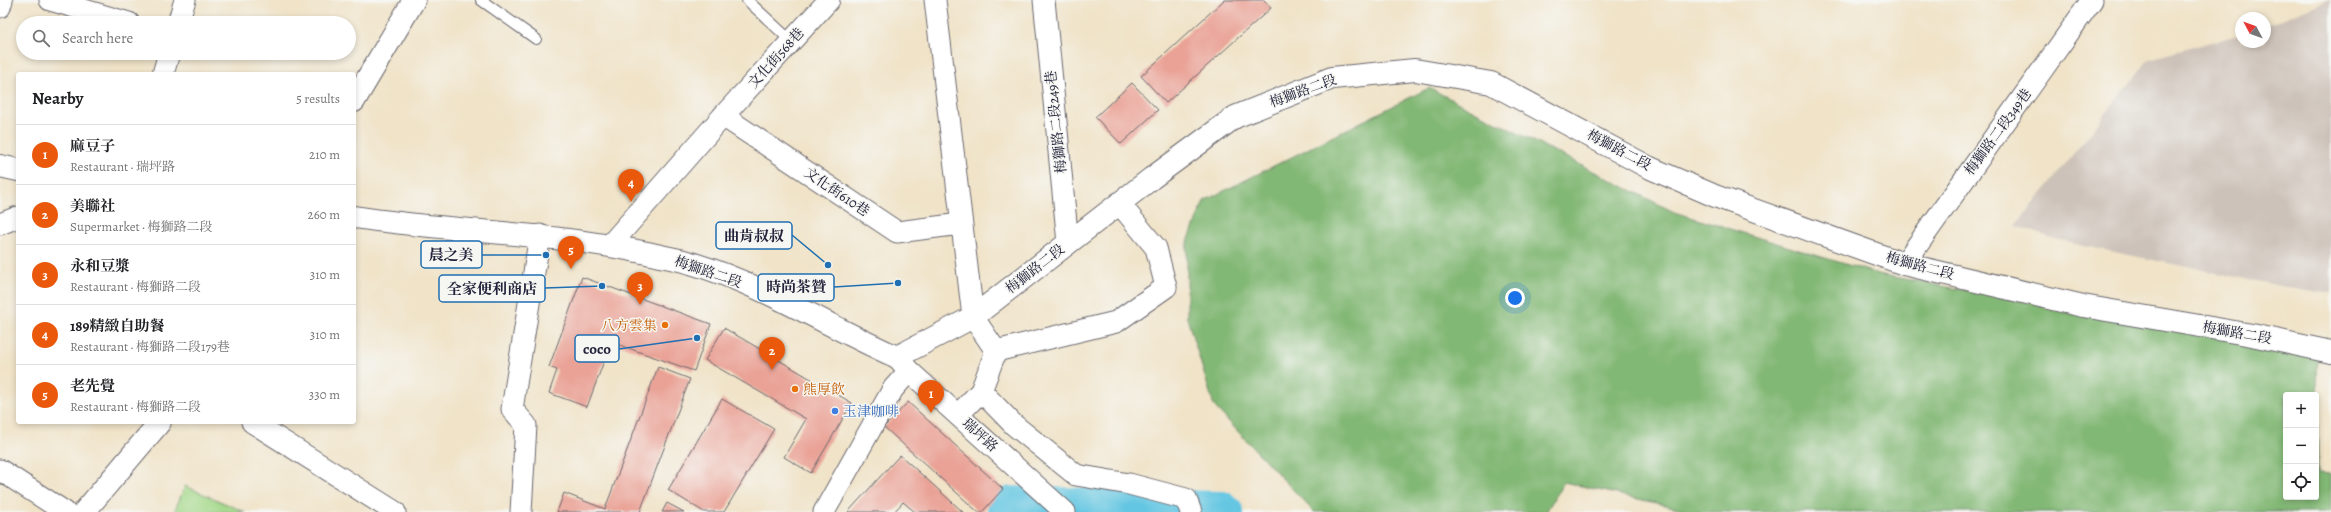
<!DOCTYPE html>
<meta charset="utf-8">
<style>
:root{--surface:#fff;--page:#f2f2f2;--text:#202124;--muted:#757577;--line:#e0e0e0;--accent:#ea580c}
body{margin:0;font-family:Alegreya,"Noto Serif TC",serif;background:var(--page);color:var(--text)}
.controls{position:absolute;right:12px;bottom:12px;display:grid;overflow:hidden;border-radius:4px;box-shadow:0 2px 6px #0003}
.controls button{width:36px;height:36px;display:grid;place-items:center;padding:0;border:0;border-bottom:1px solid var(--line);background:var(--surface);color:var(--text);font:20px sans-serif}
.compass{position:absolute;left:2235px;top:12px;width:36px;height:36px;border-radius:50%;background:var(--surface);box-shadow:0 2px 6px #0003;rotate:311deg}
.you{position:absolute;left:1515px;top:298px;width:14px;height:14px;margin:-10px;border:3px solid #fff;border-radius:50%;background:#1a73e8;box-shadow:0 0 0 6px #1a73e833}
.badge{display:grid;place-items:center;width:26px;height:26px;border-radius:50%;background:var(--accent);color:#fff;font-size:13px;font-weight:700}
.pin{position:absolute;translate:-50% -33px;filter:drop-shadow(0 1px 2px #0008)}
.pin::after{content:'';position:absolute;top:21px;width:14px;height:12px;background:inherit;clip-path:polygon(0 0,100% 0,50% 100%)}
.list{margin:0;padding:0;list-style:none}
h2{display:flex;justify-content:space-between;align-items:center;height:52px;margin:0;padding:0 16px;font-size:17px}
h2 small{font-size:13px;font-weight:400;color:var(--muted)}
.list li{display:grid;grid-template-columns:26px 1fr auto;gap:12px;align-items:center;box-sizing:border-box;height:60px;padding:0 16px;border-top:1px solid var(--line)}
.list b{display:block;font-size:15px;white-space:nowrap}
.list p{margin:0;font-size:13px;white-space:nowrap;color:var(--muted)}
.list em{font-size:13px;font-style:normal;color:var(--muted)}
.icon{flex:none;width:22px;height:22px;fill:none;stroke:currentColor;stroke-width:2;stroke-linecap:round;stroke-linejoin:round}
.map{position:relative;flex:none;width:2331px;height:512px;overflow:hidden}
.search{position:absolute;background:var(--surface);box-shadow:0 2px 6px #0003;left:16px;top:16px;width:340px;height:44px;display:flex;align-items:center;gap:10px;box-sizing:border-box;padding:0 14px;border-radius:22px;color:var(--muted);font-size:15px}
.panel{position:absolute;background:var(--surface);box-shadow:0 2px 6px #0003;left:16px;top:72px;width:340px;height:352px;border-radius:4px}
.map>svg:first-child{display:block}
.industrial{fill:#cdc2b9}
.green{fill:#a3d888;stroke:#627d62}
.forest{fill:#82b874;stroke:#526d58;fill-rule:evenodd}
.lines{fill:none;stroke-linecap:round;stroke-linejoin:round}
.river{stroke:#64c6e2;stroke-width:34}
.building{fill:#eaa296}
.service-casing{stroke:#6a666c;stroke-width:12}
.minor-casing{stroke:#6a666c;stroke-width:23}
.tertiary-casing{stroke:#6a666c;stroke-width:24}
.service{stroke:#fff;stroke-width:10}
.minor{stroke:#fff;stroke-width:21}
.tertiary{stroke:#fff;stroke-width:22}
.food-dot{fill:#e8710a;stroke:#f6f6f2;stroke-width:1.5}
.shop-dot{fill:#3f7fe0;stroke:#f6f6f2;stroke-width:1.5}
.labels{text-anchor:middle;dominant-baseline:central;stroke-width:3;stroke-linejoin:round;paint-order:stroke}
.street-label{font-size:14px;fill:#22223b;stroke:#f6f6f2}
.food-label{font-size:14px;fill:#c56008;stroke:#f6f6f2;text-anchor:end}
.shop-label{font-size:14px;fill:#366cbe;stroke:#f6f6f2;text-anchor:start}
.leader{fill:none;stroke:#1f6fb2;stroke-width:1.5}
.callout-dot{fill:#1f6fb2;stroke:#f6f6f2;stroke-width:1.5}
.callout{fill:#f6f6f2;stroke:#1f6fb2;stroke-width:1.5}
.callout-label{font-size:15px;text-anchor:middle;font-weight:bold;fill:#22223b}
</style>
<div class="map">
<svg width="2331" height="512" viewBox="0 0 2331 512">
<rect width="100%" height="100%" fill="#f6f6f2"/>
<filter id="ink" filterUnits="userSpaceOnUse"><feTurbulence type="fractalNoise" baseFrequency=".025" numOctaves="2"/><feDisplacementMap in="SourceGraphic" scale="8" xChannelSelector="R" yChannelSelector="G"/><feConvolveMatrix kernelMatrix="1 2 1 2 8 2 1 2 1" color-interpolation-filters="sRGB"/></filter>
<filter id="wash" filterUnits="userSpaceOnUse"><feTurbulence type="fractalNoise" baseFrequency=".012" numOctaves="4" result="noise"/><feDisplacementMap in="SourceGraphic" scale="16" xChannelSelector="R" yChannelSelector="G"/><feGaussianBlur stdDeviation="0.9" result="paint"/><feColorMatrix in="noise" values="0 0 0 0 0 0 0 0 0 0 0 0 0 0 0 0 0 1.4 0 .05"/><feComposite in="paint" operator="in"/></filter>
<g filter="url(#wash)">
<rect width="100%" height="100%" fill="#f0e3c8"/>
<polygon class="industrial" points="2328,0 2331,0 2331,292 2305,291 2065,242 2016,226 2149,59 2241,34 2241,42 2265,42 2265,26"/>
<polygon class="green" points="185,486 245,512 174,512"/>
<path class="forest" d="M1429 88 1674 212 1878 274 2317 356 2318 473 2331 474V512H1695L1564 482 1546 512H1314L1214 406 1187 318V244L1204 201ZM2286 395H2316V497H2286Z"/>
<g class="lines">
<polyline class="river" points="1004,512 1012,503 1222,508 1227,512"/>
</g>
<g id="blocks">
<g class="building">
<polygon points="1224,0 1264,0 1271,8 1166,103 1141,76"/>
<polygon points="1132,83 1158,110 1121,144 1095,117"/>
<polygon points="582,277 711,324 694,371 611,342 587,407 549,393 557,370 549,367"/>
<polygon points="724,328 852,403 811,473 784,457 806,419 705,360"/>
<polygon points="658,367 690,379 640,512 557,512 564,493 605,509"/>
<polygon points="722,399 774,429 724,512 704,512 668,490"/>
<polygon points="908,402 1003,489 982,512 978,512 884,427"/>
<polygon points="900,455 963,512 915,512 903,502 894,512 848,512"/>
<polygon points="667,503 684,512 662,512"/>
</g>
</g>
</g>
<g filter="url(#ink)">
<use href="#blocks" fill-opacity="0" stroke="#6a666c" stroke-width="1"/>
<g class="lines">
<g class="service-casing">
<g id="service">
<polyline points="481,0 536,39"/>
<polyline points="747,0 791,41"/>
</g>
</g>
<g class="minor-casing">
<g id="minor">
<polyline points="50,0 129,23"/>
<polyline points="935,0 973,317 996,351 1116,322 1166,287 1156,248 1119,203"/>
<polyline points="1044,0 1068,243"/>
<polyline points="0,7 2,0"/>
<polyline points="178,23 185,0"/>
<polyline points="163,74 169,53"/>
<polyline points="723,116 897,232 961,224"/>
<polyline points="0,224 18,217"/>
<polyline points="610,245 723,116 829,0"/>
<polyline points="1904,264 2092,0"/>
<polyline points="897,357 909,371 1065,512"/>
<polyline points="981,391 1014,425 1076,475 1129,484 1186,499 1191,512"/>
<polyline points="958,415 981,391 996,351"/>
<polyline points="252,422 395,512"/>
<polyline points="0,470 65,512"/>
<polyline points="521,512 526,425 512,409 540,235"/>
<polyline points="824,512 893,389 909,371"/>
</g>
</g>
<g class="tertiary-casing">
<g id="tertiary">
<polyline points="354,101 414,0"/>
<polyline points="0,166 18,170"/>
<path d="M354 217C452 232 551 232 647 253 663 257 679 259 694 264 766 286 829 327 897 357L973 317 1152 178 1235 117 1332 78 1415 70 1491 83 1648 167 1715 196 1904 264 2083 306 2252 335 2331 352"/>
<polyline points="84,512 160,422"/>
</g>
</g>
<use href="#service" class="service"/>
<use href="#minor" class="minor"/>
<use href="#tertiary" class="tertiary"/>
</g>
</g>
<g class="food-dot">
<circle cx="665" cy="325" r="4"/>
<circle cx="795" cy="389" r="4"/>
</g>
<circle class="shop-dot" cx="835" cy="411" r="4"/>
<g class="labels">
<g class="street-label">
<text transform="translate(776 58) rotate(-48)">文化街568巷</text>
<text transform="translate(1303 91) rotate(-20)">梅獅路二段</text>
<text transform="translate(1056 122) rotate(-96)">梅獅路二段249巷</text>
<text transform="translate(1998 132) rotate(-54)">梅獅路二段349巷</text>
<text transform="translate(1619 150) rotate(28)">梅獅路二段</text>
<text transform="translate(837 192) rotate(34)">文化街610巷</text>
<text transform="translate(1920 266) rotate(15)">梅獅路二段</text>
<text transform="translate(1035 269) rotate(-38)">梅獅路二段</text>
<text transform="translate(708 272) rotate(19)">梅獅路二段</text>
<text transform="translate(2237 333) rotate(10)">梅獅路二段</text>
<text transform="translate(980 435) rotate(42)">瑞坪路</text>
</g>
<g class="food-label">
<text x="657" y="325">八方雲集</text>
<text x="803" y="389" text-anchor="start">熊厚飲</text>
</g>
<g class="shop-label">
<text x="843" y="411">玉津咖啡</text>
</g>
</g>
<path class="leader" d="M828 265L792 235M546 255L482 255M898 283L834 287M602 286L545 288M697 338L619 349"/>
<g class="callout-dot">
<circle cx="828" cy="265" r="4"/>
<circle cx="546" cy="255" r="4"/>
<circle cx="898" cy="283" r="4"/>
<circle cx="602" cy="286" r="4"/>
<circle cx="697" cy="338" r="4"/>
</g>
<g class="callout">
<rect x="716" y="222" width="76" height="27" rx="4"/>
<rect x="421" y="241" width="61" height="27" rx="4"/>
<rect x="758" y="274" width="76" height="27" rx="4"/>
<rect x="439" y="275" width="106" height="27" rx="4"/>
<rect x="575" y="335" width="44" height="27" rx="4"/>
</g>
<g class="callout-label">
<text x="754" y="241">曲肯叔叔</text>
<text x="451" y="260">晨之美</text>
<text x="796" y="292">時尚茶贊</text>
<text x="492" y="294">全家便利商店</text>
<text x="597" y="354">coco</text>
</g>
</svg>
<div class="controls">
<button>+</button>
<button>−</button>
<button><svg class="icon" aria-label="locate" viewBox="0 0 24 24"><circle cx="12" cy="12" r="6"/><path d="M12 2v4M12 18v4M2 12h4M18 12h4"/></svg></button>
</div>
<svg class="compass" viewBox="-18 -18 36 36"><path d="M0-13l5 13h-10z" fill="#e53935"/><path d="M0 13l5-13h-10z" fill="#757577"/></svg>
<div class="you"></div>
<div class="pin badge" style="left:931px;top:413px">1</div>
<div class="pin badge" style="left:772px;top:370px">2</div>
<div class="pin badge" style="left:640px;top:305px">3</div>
<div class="pin badge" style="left:631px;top:202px">4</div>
<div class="pin badge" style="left:571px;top:269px">5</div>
<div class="search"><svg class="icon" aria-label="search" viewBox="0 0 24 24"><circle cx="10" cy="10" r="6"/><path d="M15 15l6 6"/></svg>Search here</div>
<section class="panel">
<h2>Nearby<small>5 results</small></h2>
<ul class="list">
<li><span class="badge">1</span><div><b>麻豆子</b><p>Restaurant · 瑞坪路</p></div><em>210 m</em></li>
<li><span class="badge">2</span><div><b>美聯社</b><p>Supermarket · 梅獅路二段</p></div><em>260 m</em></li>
<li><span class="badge">3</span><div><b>永和豆漿</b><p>Restaurant · 梅獅路二段</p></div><em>310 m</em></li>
<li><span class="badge">4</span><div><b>189精緻自助餐</b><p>Restaurant · 梅獅路二段179巷</p></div><em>310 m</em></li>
<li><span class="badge">5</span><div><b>老先覺</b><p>Restaurant · 梅獅路二段</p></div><em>330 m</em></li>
</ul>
</section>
</div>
